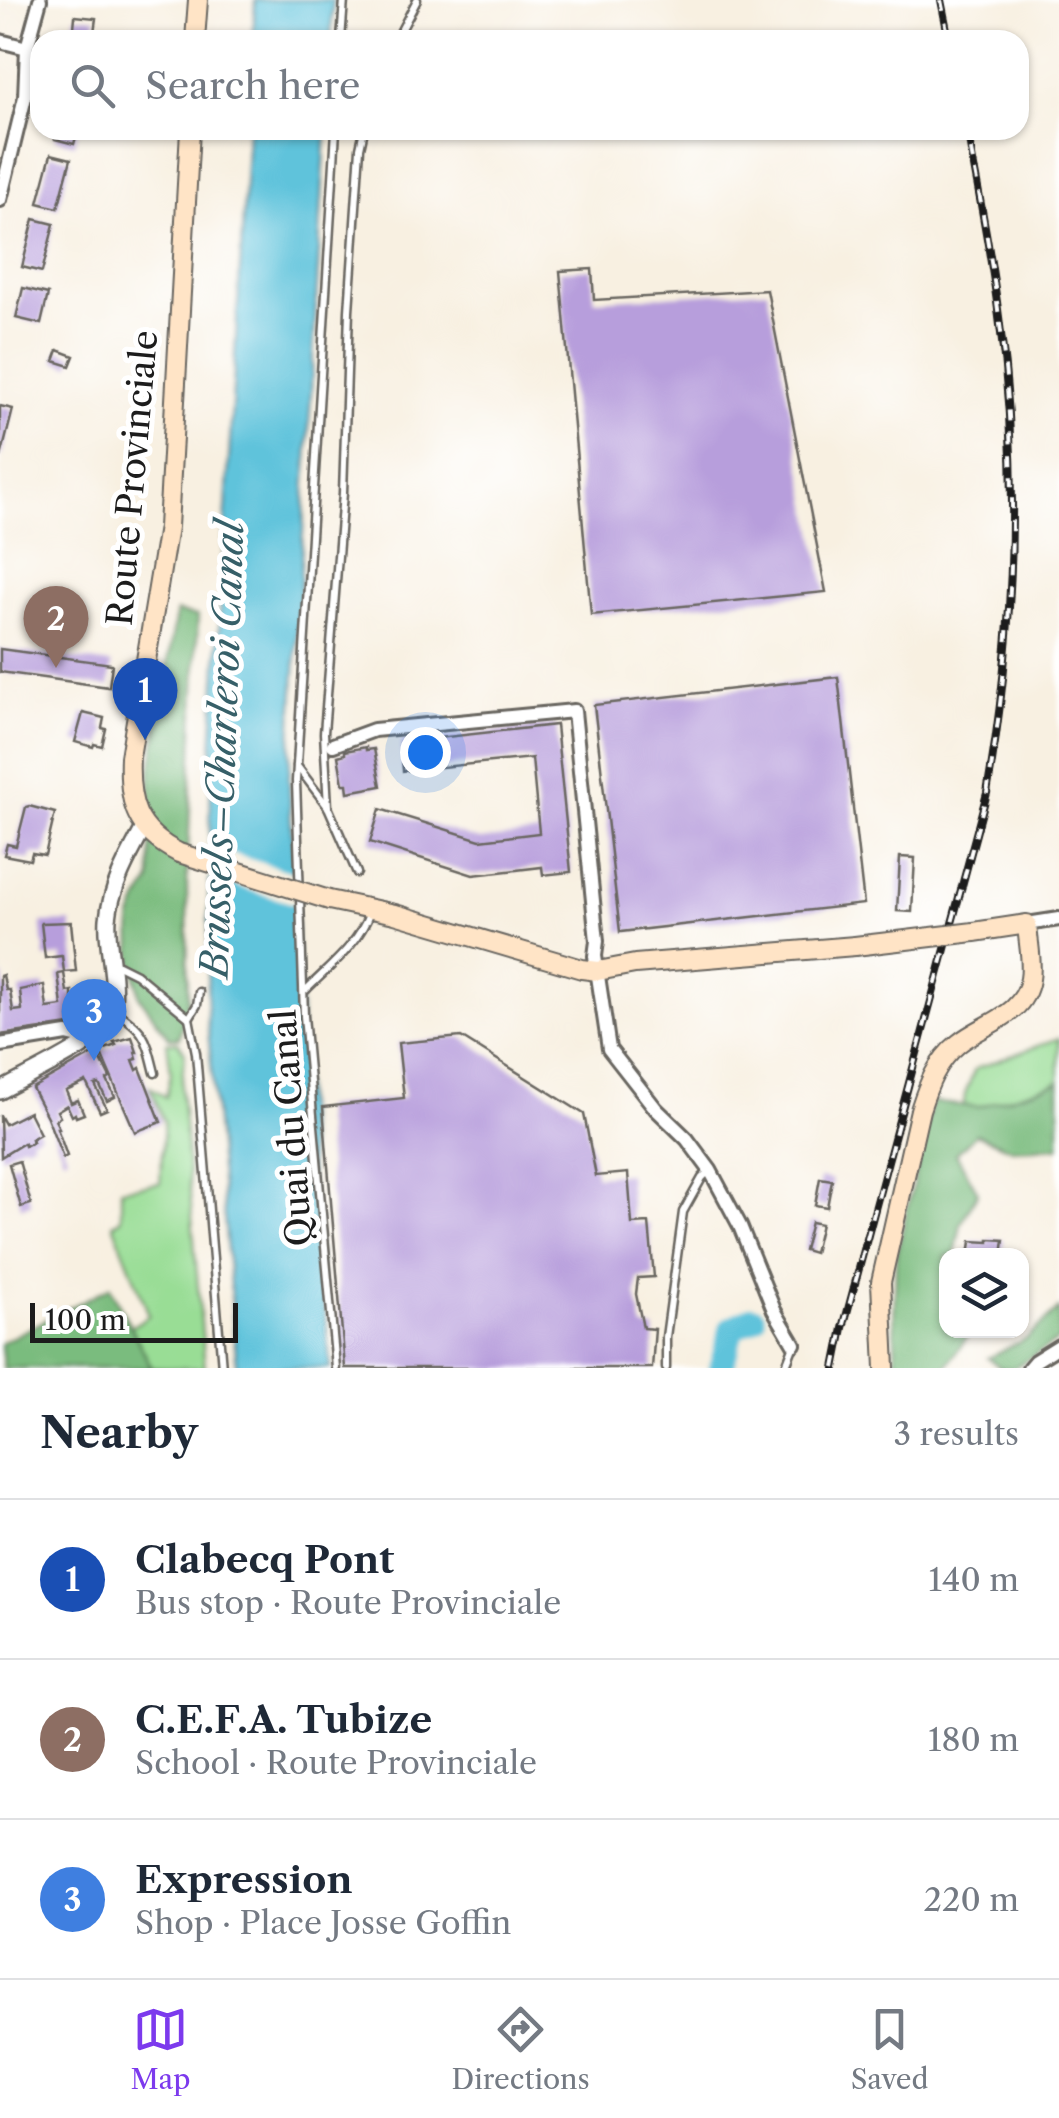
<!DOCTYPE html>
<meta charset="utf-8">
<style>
:root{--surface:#fff;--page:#f2f2f3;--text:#1f2937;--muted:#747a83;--line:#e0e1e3;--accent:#7c3aed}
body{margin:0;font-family:"Libre Caslon Text",serif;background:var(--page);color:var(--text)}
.controls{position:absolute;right:30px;bottom:30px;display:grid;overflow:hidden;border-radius:20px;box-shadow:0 2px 8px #0004}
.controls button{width:90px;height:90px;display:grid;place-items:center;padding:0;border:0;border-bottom:2px solid var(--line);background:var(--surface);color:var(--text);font:50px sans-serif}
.scale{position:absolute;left:30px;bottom:25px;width:208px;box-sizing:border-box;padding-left:10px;border:5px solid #1c1c1c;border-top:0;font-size:28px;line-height:35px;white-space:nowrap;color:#1c1c1c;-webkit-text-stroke:8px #fff;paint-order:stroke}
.you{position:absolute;left:425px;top:752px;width:35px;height:35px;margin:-25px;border:8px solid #fff;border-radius:50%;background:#1a73e8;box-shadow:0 0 0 15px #1a73e833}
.badge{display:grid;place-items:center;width:65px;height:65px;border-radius:50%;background:var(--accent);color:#fff;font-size:32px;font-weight:700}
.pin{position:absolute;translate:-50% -82px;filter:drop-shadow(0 2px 5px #0008)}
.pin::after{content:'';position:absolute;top:52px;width:35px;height:30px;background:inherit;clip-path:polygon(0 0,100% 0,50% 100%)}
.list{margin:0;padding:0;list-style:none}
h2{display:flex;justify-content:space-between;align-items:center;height:130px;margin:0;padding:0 40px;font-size:42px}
h2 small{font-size:32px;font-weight:400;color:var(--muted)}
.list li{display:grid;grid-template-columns:65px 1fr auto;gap:30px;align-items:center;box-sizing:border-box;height:160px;padding:0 40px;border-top:2px solid var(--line)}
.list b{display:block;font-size:38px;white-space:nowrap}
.list p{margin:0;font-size:32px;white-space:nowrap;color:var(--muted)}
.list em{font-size:32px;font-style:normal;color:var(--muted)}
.icon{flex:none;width:55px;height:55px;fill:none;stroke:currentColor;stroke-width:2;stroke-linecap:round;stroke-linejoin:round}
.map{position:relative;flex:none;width:1059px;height:1368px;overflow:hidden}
.search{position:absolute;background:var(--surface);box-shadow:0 2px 8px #0004;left:30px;right:30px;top:30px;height:110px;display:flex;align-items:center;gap:25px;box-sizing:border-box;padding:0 35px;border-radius:30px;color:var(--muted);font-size:38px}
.sheet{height:610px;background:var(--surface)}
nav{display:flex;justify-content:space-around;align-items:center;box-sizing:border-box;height:140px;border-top:2px solid var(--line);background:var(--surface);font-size:28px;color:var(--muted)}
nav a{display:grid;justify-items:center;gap:5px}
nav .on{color:var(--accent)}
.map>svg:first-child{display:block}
.green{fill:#99dd95;stroke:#5a7c58;stroke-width:2.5}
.forest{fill:#7abc7e;stroke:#4b6c4d;stroke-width:2.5}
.water{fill:#5ec3db;stroke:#3d707c;stroke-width:2.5}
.pier{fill:#f8f0e1}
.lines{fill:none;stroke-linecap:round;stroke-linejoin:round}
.river{stroke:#5ec3db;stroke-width:25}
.building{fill:#b79edc}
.service-casing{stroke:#696661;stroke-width:11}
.minor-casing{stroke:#696661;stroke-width:18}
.tertiary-casing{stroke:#696661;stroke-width:20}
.secondary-casing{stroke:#696661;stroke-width:22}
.service{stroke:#fff;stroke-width:6}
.minor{stroke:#fff;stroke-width:12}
.tertiary{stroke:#fff;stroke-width:15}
.secondary{stroke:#ffe4c6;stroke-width:18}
.rail-casing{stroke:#1c1c1c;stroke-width:8}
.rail{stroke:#fff;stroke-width:4;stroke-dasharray:11;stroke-linecap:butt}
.secondary-bridge-casing{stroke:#696661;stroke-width:22;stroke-linecap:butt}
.secondary-bridge{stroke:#ffe4c6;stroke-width:18}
.labels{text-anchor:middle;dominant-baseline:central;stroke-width:10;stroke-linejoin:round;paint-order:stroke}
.street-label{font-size:35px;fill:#1c1c1c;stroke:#fff}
.water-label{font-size:38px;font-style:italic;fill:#365f68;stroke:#fff}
</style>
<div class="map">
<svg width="1059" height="1368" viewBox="0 0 1059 1368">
<rect width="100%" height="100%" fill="#fff"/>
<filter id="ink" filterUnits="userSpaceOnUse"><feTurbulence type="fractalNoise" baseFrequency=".01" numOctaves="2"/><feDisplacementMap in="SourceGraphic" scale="20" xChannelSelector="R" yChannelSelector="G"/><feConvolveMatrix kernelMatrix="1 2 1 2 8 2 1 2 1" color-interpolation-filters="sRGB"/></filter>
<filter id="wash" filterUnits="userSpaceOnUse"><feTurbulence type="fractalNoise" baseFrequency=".0048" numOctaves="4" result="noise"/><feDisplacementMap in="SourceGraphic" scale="40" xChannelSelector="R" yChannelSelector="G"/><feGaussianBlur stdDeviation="2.25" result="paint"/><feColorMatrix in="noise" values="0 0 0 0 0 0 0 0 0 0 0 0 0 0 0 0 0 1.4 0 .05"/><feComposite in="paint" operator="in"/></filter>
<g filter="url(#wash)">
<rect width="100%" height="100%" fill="#f8f0e1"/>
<g class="green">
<polygon points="1059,1038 1059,1091 1003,1109 963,1109 965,1094 975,1069"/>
<polygon points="178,1042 185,1053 181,1088 205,1368 152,1368 131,1327 149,1315 113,1224 121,1219 121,1189 160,1183 164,1122 150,1087 166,1097 171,1073 167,1043"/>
</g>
<g class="forest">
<polygon points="176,612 198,616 187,883 188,999 179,1038 169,1038 139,996 132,959 131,920 138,902 151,881 150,775"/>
<polygon points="1059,1082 1059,1147 1012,1149 976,1134 956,1154 978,1192 961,1224 955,1255 946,1256 946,1330 963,1331 967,1337 945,1368 896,1368 894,1318 896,1257 932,1102 978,1107"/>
<polygon points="110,1287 152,1368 3,1368 1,1343"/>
<polygon points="1059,1309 1059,1340 1014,1368 1001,1368 988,1358 1027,1338"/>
</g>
<g class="water">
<polygon points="255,0 333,0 331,40 253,40"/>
<polygon points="248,130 326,130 289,779 306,1128 331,1368 237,1368 207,1018 211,767"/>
</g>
<polygon class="pier" points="205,845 299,874 300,906 205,877"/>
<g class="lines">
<polyline class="river" points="721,1368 732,1328 753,1318"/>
</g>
<g id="blocks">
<g class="building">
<polygon points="75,16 96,18 93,40 73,40"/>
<polygon points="57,130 78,130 74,144 55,139"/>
<polygon points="51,154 71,159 58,208 38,203"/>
<polygon points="34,219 54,224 42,272 22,267"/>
<polygon points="592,269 594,300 767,290 826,592 591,615 560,271"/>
<polygon points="23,288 48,294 41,324 16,318"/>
<polygon points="58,350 74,356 70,366 54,361"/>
<polygon points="0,406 13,409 1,457 0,456"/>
<polygon points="0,649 112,664 109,687 0,672"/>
<polygon points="838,677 864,904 620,932 594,705"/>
<polygon points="83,713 104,718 102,728 106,729 102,746 94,744 93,747 75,742"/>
<polygon points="556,725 571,872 543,875 542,867 473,875 370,842 380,809 480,840 539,833 532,758 403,771 401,742"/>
<polygon points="366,747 366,750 374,749 381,786 348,792 347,784 343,784 338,756 345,754 345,751"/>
<polygon points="29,806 55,813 45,855 32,853 30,860 4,855 7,844 16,846 26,807"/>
<polygon points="900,857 915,858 912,912 897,911"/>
<polygon points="71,922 76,971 64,972 62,956 45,958 41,923"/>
<polygon points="64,973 67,992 72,991 72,997 80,996 83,1023 0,1035 0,976 3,975 6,990 10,990 13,1011 22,1010 20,990 44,985 47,1008 62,1006 58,974"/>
<polygon points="132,1037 137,1052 135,1052 137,1059 133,1060 137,1070 140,1068 161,1122 135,1132 100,1051 116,1045 114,1042"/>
<polygon points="461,1037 584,1114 596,1176 628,1173 632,1224 649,1223 654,1277 638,1278 636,1294 643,1328 655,1329 652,1368 345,1368 323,1107 404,1098 398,1043"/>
<polygon points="97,1052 110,1078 107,1080 115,1097 107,1101 99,1084 95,1085 107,1109 100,1112 86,1082 66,1091 71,1103 78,1100 84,1114 76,1117 75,1114 72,1116 67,1105 57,1111 60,1117 55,1120 59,1128 57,1128 67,1156 63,1158 47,1117 32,1088"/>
<polygon points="29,1112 40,1134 31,1139 33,1142 25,1146 24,1143 1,1157 0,1115 5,1124"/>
<polygon points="19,1161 31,1204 21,1207 9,1164"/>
<polygon points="820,1178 832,1180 827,1207 815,1205"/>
<polygon points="811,1222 821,1224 814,1253 804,1250"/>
<polygon points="989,1239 1004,1240 1002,1256 969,1256 971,1241 989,1242"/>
</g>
</g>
</g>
<g filter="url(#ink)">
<use href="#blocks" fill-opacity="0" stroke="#696661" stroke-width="2.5"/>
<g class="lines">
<g class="service-casing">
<g id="service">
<polyline points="341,40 344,0"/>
<polyline points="396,40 417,0"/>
<polyline points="336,130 296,781 304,1016 336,1368"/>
<polyline points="297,766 328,807 357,873"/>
<polyline points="328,807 324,733 343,493 349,311 360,148 364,130"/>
<polyline points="114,963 136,974 189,1018"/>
<path d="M306 990C330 966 358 945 370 912"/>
<polyline points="199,992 197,1005 189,1018 196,1053 222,1368"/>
<path d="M114 1010C146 1031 146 1037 155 1073"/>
<polyline points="666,1368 666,1337 683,1212 702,1178 709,1171"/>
<polyline points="785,1368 794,1345"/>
</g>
</g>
<g class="minor-casing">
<g id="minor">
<polyline points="0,41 27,48"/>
<polyline points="0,200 25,97 27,48 40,0"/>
<polyline points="333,745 374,730 574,711 597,941 595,956 609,1049 656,1109 687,1139 710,1170 740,1226 774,1310 794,1344"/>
<polyline points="1027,924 1059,919"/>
<polyline points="0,1045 67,1034 91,1040"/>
<polyline points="1029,1368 1035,1361 1059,1346"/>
</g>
</g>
<g class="tertiary-casing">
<path id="tertiary" d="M0 1091C25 1077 83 1050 100 1032 127 1001 105 955 108 919 111 886 130 854 145 826"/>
</g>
<g class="secondary-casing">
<g id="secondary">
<polyline points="195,40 198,0"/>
<path d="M179 853C135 831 128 802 130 757L168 527 190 130"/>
<polyline points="329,900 395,914 582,969 598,971 635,964 855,946"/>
<path d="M885 1368 881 1282 920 1110C928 1085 937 1061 958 1044 983 1023 1024 1017 1030 979 1033 962 1028 942 1027 924L974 932"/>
</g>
</g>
<use href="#service" class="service"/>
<use href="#minor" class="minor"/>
<use href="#tertiary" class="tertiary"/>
<use href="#secondary" class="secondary"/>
<g class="rail-casing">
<g id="rail">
<polyline points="941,0 949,40"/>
<path d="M835 1368 843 1328 987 793C1014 636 1021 475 999 317 991 254 979 192 967 130"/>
</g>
</g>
<use href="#rail" class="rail"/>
<g class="secondary-bridge-casing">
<g id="secondary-bridge">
<polyline points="179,853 329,900"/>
<polyline points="855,946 974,932"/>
</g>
</g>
<use href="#secondary-bridge" class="secondary-bridge"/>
</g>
</g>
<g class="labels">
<g class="street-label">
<text transform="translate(132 478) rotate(-85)">Route Provinciale</text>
<text transform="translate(291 1128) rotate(-94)">Quai du Canal</text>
</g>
<g class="water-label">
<text transform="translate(222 749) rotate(-88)">Brussels–Charleroi Canal</text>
</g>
</g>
</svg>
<div class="controls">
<button><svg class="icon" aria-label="layers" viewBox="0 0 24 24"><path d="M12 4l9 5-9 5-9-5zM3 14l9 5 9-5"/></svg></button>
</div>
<div class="scale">100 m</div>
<div class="you"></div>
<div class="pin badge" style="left:145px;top:740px;background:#1a4fb4">1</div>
<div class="pin badge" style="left:56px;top:668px;background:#8d6e63">2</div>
<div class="pin badge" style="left:94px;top:1061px;background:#3f7fe0">3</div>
<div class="search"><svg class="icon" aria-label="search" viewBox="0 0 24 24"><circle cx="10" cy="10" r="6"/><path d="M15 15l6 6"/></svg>Search here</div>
</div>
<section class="sheet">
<h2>Nearby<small>3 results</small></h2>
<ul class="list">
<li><span class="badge" style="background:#1a4fb4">1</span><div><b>Clabecq Pont</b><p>Bus stop · Route Provinciale</p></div><em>140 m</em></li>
<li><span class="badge" style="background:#8d6e63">2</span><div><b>C.E.F.A. Tubize</b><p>School · Route Provinciale</p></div><em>180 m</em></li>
<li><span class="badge" style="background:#3f7fe0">3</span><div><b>Expression</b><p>Shop · Place Josse Goffin</p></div><em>220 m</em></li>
</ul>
</section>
<nav>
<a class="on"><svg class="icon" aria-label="map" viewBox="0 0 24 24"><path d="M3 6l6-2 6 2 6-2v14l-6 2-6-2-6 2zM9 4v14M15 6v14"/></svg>Map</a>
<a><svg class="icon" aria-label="directions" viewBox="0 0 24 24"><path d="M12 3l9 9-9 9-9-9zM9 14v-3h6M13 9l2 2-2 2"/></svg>Directions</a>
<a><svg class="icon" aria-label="saved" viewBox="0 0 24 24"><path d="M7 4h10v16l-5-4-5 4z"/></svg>Saved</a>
</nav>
